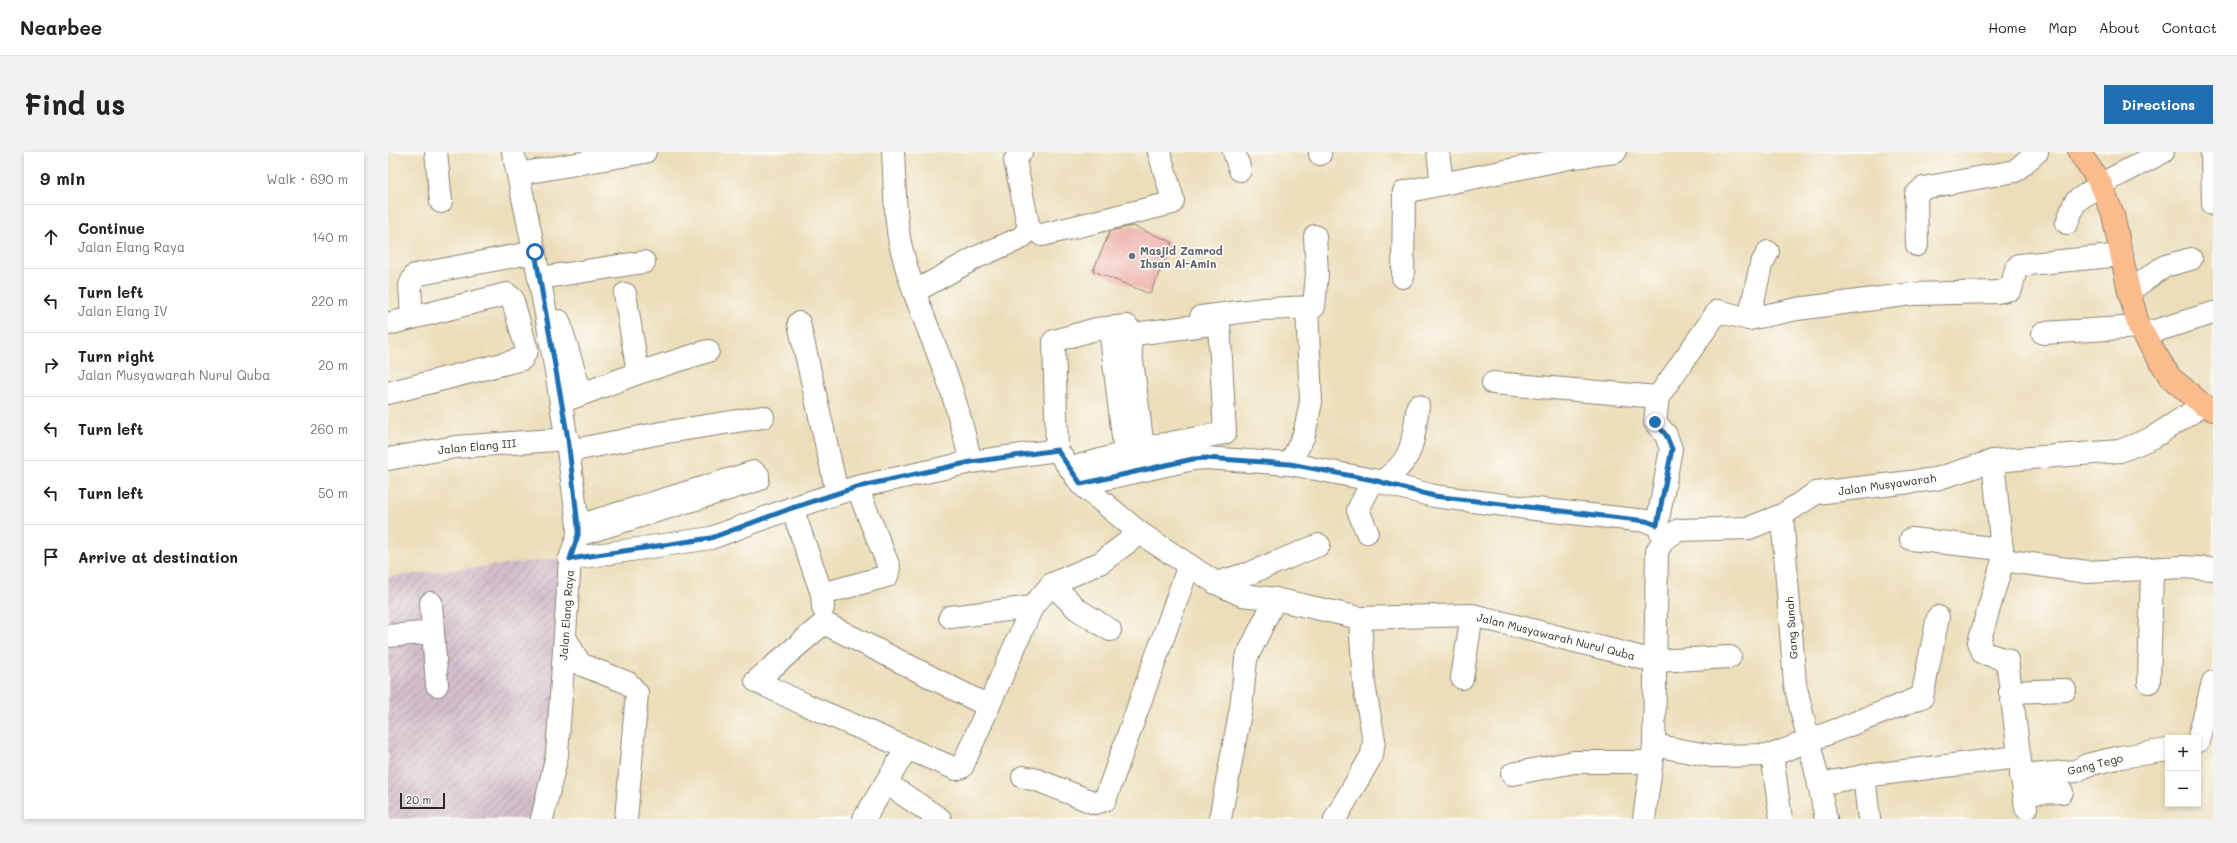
<!DOCTYPE html>
<meta charset="utf-8">
<style>
:root{--surface:#fff;--page:#f2f2f2;--text:#222;--muted:#767676;--line:#e0e0e0;--accent:#1f6fb2}
body{margin:0;font-family:Mali,sans-serif;background:var(--page);color:var(--text)}
.controls{position:absolute;right:12px;bottom:12px;display:grid;overflow:hidden;border-radius:0px;box-shadow:0 2px 6px #0003}
.controls button{width:36px;height:36px;display:grid;place-items:center;padding:0;border:0;border-bottom:1px solid var(--line);background:var(--surface);color:var(--text);font:20px sans-serif}
.scale{position:absolute;left:12px;bottom:10px;width:45px;box-sizing:border-box;padding-left:4px;border:2px solid #2b2b2b;border-top:0;font-size:11px;line-height:14px;white-space:nowrap;color:#2b2b2b;-webkit-text-stroke:3px #fdfcf7;paint-order:stroke}
.stop{position:absolute;width:12px;height:12px;margin:-9px;border:3px solid #1f6fb2;border-radius:50%;background:#fff}
.stop.end{background:#1f6fb2;border-color:#fff;box-shadow:0 1px 4px #0008}
.list{margin:0;padding:0;list-style:none}
h2{display:flex;justify-content:space-between;align-items:center;height:52px;margin:0;padding:0 16px;font-size:17px}
h2 small{font-size:13px;font-weight:400;color:var(--muted)}
.list li{display:grid;grid-template-columns:26px 1fr auto;gap:12px;align-items:center;box-sizing:border-box;height:64px;padding:0 16px;border-top:1px solid var(--line)}
.list b{display:block;font-size:15px;white-space:nowrap}
.list p{margin:0;font-size:13px;white-space:nowrap;color:var(--muted)}
.list em{font-size:13px;font-style:normal;color:var(--muted)}
.icon{flex:none;width:22px;height:22px;fill:none;stroke:currentColor;stroke-width:2;stroke-linecap:round;stroke-linejoin:round}
.map{position:relative;flex:none;width:1825px;height:667px;overflow:hidden;border-radius:0px}
header{display:flex;align-items:center;gap:24px;box-sizing:border-box;height:56px;padding:0 20px;background:var(--surface);border-bottom:1px solid var(--line)}
header strong{font-size:19px}
nav{display:flex;gap:22px;margin-inline-start:auto;font-size:14px}
.intro{display:flex;align-items:center;justify-content:space-between;box-sizing:border-box;height:96px;padding:0 24px}
h1{margin:0;font-size:28px}
.button{padding:10px 18px;border-radius:0px;background:var(--accent);color:#fff;font-size:14px;font-weight:700}
main{display:flex;gap:24px;padding:0 24px}
aside{flex:1;background:var(--surface);border-radius:0px;box-shadow:0 2px 6px #0003}
.map>svg:first-child{display:block}
.industrial{fill:url(#industrial-furrows)}
.building{fill:#edaaa5}
.lines{fill:none;stroke-linecap:round;stroke-linejoin:round}
.minor-casing{stroke:#8c8472;stroke-width:24}
.major-casing{stroke:#8c8472;stroke-width:24}
.minor{stroke:#fff;stroke-width:22}
.major{stroke:#fbbb8d;stroke-width:22}
.route{stroke:#1f6fb2;stroke-width:5}
.worship-dot{fill:#6b7280;stroke:#fdfcf7;stroke-width:1.5}
.labels{text-anchor:middle;dominant-baseline:central;stroke-width:3.5;stroke-linejoin:round;paint-order:stroke}
.worship-label{font-size:11px;font-weight:bold;fill:#5b616d;stroke:#fdfcf7;text-anchor:start}
.street-label{font-size:11px;fill:#2b2b2b;stroke:#fdfcf7}
</style>
<header>
<strong>Nearbee</strong>
<nav><a>Home</a><a>Map</a><a>About</a><a>Contact</a></nav>
</header>
<div class="intro"><h1>Find us</h1><a class="button">Directions</a></div>
<main>
<aside>
<h2>9 min<small>Walk · 690 m</small></h2>
<ul class="list">
<li><svg class="icon" aria-label="ahead" viewBox="0 0 24 24"><path d="M12 20V5M6 11l6-6 6 6"/></svg><div><b>Continue</b><p>Jalan Elang Raya</p></div><em>140 m</em></li>
<li><svg class="icon" aria-label="left" viewBox="0 0 24 24"><path d="M17 20v-9H6M10 6l-5 5 5 5"/></svg><div><b>Turn left</b><p>Jalan Elang IV</p></div><em>220 m</em></li>
<li><svg class="icon" aria-label="right" viewBox="0 0 24 24"><path d="M7 20v-9h11M14 6l5 5-5 5"/></svg><div><b>Turn right</b><p>Jalan Musyawarah Nurul Quba</p></div><em>20 m</em></li>
<li><svg class="icon" aria-label="left" viewBox="0 0 24 24"><path d="M17 20v-9H6M10 6l-5 5 5 5"/></svg><div><b>Turn left</b></div><em>260 m</em></li>
<li><svg class="icon" aria-label="left" viewBox="0 0 24 24"><path d="M17 20v-9H6M10 6l-5 5 5 5"/></svg><div><b>Turn left</b></div><em>50 m</em></li>
<li><svg class="icon" aria-label="arrive" viewBox="0 0 24 24"><path d="M6 21V4h12l-3 4 3 4H6"/></svg><div><b>Arrive at destination</b></div></li>
</ul>
</aside>
<div class="map">
<svg width="1825" height="667" viewBox="0 0 1825 667">
<defs>
<pattern id="industrial-furrows" width="10" height="10" patternUnits="userSpaceOnUse"><rect width="10" height="10" fill="#d1bdc9"/><path d="M-1 1l2-2M0 10L10 0M9 11l2-2" fill="none" stroke="#aa9aa3"/></pattern>
</defs>
<rect width="100%" height="100%" fill="#fdfcf7"/>
<filter id="ink" filterUnits="userSpaceOnUse"><feTurbulence type="fractalNoise" baseFrequency=".025" numOctaves="2"/><feDisplacementMap in="SourceGraphic" scale="8" xChannelSelector="R" yChannelSelector="G"/><feConvolveMatrix kernelMatrix="1 2 1 2 8 2 1 2 1" color-interpolation-filters="sRGB"/></filter>
<filter id="wash" filterUnits="userSpaceOnUse"><feTurbulence type="fractalNoise" baseFrequency=".012" numOctaves="4" result="noise"/><feDisplacementMap in="SourceGraphic" scale="16" xChannelSelector="R" yChannelSelector="G"/><feGaussianBlur stdDeviation="0.9" result="paint"/><feColorMatrix in="noise" values="0 0 0 0 0 0 0 0 0 0 0 0 0 0 0 0 0 1.4 0 .05"/><feComposite in="paint" operator="in"/></filter>
<g filter="url(#wash)">
<rect width="100%" height="100%" fill="#ecdeba"/>
<polygon class="industrial" points="182,405 157,667 0,667 0,425"/>
<g id="blocks">
<polygon class="building" points="745,74 784,90 762,142 705,119 722,79"/>
</g>
</g>
<g filter="url(#ink)">
<use href="#blocks" fill-opacity="0" stroke="#8c8472" stroke-width="1"/>
<g class="lines">
<g class="minor-casing">
<g id="minor">
<polyline points="48,0 53,50"/>
<path d="M125 0C153 124 175 248 190 374V383L182 407 169 603 154 667"/>
<path d="M505 0C507 30 506 61 512 91 522 135 540 175 556 217 568 247 575 279 583 310"/>
<polyline points="846,0 852,18"/>
<polyline points="932,0 932,2"/>
<polyline points="1050,0 1054,31"/>
<polyline points="1824,0 1825,52"/>
<polyline points="130,22 257,0"/>
<polyline points="1679,71 1687,50 1713,32 1775,0"/>
<polyline points="654,83 784,51 785,48 771,0"/>
<polyline points="1529,93 1528,43 1535,36 1627,19 1649,0"/>
<polyline points="1015,125 1016,40 1186,5 1227,0"/>
<polyline points="152,126 256,110"/>
<polyline points="1741,139 1777,114 1803,107"/>
<polyline points="526,140 589,105 633,86 641,77 627,8 633,0"/>
<polyline points="237,142 250,221"/>
<polyline points="813,165 875,157 926,155 929,122 927,84"/>
<polyline points="24,166 22,133 27,123 147,100"/>
<polyline points="1361,167 1373,113 1380,100"/>
<polyline points="171,169 193,242"/>
<polyline points="411,171 449,340"/>
<polyline points="0,172 119,142 124,146 139,198 134,207 0,241"/>
<polyline points="1655,181 1751,175"/>
<polyline points="1755,181 1770,178 1825,161"/>
<polyline points="741,184 755,296"/>
<polyline points="1105,231 1270,245"/>
<polyline points="173,250 250,221 320,199"/>
<polyline points="669,298 693,332 752,381 828,431 854,443 887,447 972,466 1084,463 1266,509 1342,505"/>
<polyline points="669,298 666,189 708,177 739,174"/>
<polyline points="181,299 273,281 375,265"/>
<polyline points="0,307 67,295 180,287"/>
<polyline points="1605,309 1615,408 1591,490 1595,501 1619,508 1638,656"/>
<polyline points="902,312 916,283 923,250 919,156"/>
<polyline points="683,316 755,296 837,281 831,171 723,185 737,302"/>
<path d="M993 330C1027 307 1024 291 1030 254"/>
<polyline points="693,332 805,307 818,306 902,312 985,328 1046,344 1147,357 1258,369 1269,373 1276,386"/>
<polyline points="404,356 434,442 435,456"/>
<polyline points="1394,363 1407,532 1431,632"/>
<polyline points="1269,373 1283,297 1278,283 1267,270 1270,245 1330,159 1361,167 1409,157 1524,142 1609,140 1623,137 1628,117 1631,113 1734,103"/>
<polyline points="979,380 970,358 985,328"/>
<polyline points="190,383 370,328 370,323 366,320 190,374"/>
<polyline points="1523,387 1614,397"/>
<polyline points="182,407 323,386 404,356 469,335 583,310 669,298"/>
<polyline points="1615,408 1699,420 1794,415 1825,417"/>
<polyline points="828,431 862,421 931,393"/>
<polyline points="664,432 689,457 722,478"/>
<polyline points="434,442 499,424 501,415 469,335"/>
<polyline points="43,451 45,480"/>
<polyline points="562,465 644,455 664,432 712,411 752,381"/>
<polyline points="436,471 368,529 416,552 568,617 574,615 644,455"/>
<polyline points="436,471 600,554"/>
<polyline points="0,484 45,480 49,533"/>
<polyline points="177,485 192,512 240,531 249,541 238,667"/>
<polyline points="1074,526 1084,463"/>
<polyline points="1761,530 1764,417"/>
<polyline points="1622,540 1677,538"/>
<polyline points="1810,589 1825,530"/>
<polyline points="1266,593 1324,604 1384,603 1534,545 1550,465"/>
<polyline points="1384,603 1393,667"/>
<polyline points="1124,622 1186,610 1263,610"/>
<polyline points="1476,624 1481,667"/>
<polyline points="1633,624 1688,619 1699,613 1733,605 1780,598"/>
<polyline points="635,625 649,628 707,651 717,648 801,413"/>
<polyline points="498,631 552,667"/>
<polyline points="1636,641 1674,640"/>
<polyline points="476,667 519,596"/>
<polyline points="832,667 853,556 858,507 887,447"/>
<polyline points="947,667 984,603 986,588 976,533 972,466"/>
<polyline points="1256,667 1266,593 1269,399 1276,387 1291,378 1361,376 1394,363 1428,341 1548,327 1605,309 1732,299 1764,286 1815,253"/>
<polyline points="1438,667 1431,632 1476,624 1630,605"/>
</g>
</g>
<g class="major-casing">
<polyline id="major" points="1691,0 1713,32 1725,63 1741,139 1751,175 1782,225 1815,253 1825,258"/>
</g>
<use href="#minor" class="minor"/>
<use href="#major" class="major"/>
</g>
</g>
<g class="lines" filter="url(#ink)">
<polyline class="route" points="147,100 180,287 190,374 190,383 182,407 323,386 404,356 469,335 583,310 669,298 693,332 805,307 818,306 902,312 985,328 1046,344 1258,369 1269,373 1284,297 1278,283 1267,270"/>
</g>
<circle class="worship-dot" cx="744" cy="104" r="4"/>
<g class="labels">
<g class="worship-label">
<text x="752" y="98">Masjid Zamrod<tspan x="752" dy="13">Ihsan Al-Amin</tspan></text>
</g>
<g class="street-label">
<text transform="translate(89 294) rotate(-5)">Jalan Elang III</text>
<text transform="translate(1499 332) rotate(-8)">Jalan Musyawarah</text>
<text transform="translate(178 463) rotate(-86)">Jalan Elang Raya</text>
<text transform="translate(1403 476) rotate(-94)">Gang Sunah</text>
<text transform="translate(1168 484) rotate(14)">Jalan Musyawarah Nurul Quba</text>
<text transform="translate(1707 612) rotate(-14)">Gang Tego</text>
</g>
</g>
</svg>
<div class="controls">
<button>+</button>
<button>−</button>
</div>
<div class="scale">20 m</div>
<div class="stop" style="left:147px;top:100px"></div>
<div class="stop end" style="left:1267px;top:270px"></div>
</div>
</main>
